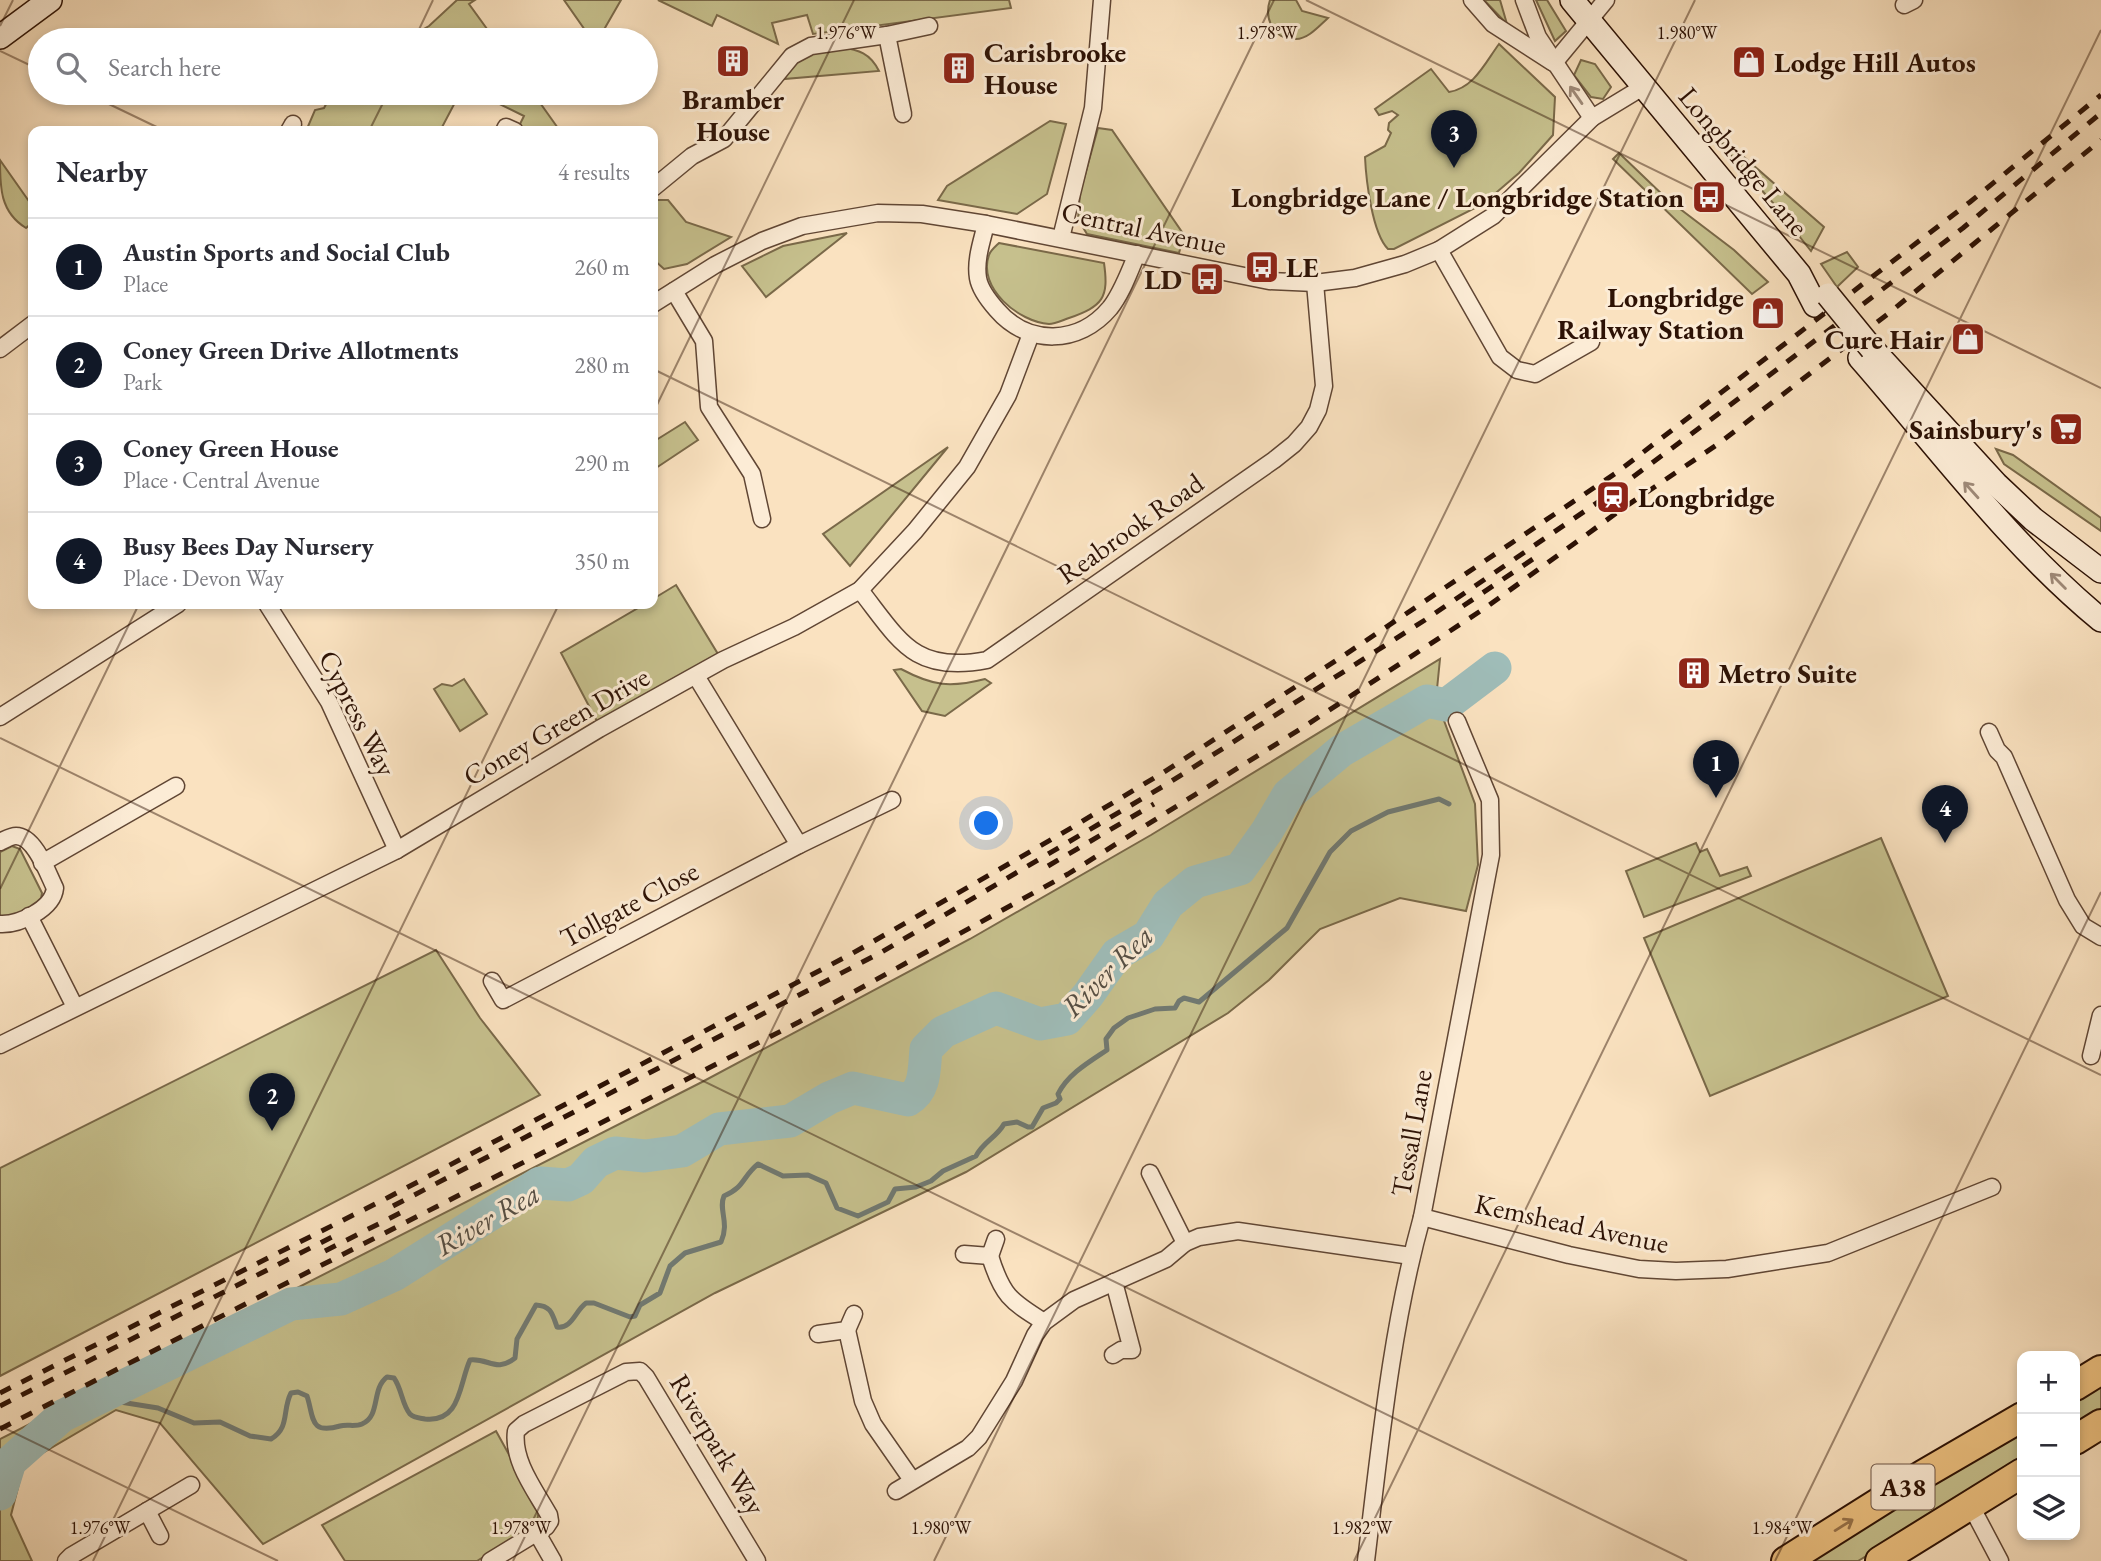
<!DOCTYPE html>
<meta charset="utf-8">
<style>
:root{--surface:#fff;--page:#f2f2f3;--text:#2b2b33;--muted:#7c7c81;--line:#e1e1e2;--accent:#111827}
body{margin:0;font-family:"EB Garamond",serif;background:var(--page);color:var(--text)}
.controls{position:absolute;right:21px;bottom:21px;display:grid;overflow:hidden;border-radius:14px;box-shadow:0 4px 10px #0003}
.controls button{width:63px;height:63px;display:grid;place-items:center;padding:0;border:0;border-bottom:2px solid var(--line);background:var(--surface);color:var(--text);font:35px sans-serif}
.you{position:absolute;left:987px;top:824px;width:24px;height:24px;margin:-18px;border:5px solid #fff;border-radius:50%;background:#1a73e8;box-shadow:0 0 0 10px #1a73e833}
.badge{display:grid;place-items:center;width:46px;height:46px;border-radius:50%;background:var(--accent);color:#fff;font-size:23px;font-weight:700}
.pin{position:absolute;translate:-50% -58px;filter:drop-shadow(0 2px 4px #0008)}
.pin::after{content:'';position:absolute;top:37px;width:24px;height:21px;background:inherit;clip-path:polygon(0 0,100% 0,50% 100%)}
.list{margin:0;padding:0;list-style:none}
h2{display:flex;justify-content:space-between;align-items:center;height:91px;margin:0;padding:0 28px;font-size:30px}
h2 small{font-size:23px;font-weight:400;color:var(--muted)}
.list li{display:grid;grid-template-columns:46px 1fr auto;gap:21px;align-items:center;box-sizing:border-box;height:98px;padding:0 28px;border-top:2px solid var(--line)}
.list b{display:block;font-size:26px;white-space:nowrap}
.list p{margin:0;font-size:23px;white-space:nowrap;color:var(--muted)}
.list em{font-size:23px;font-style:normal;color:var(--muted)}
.icon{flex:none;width:38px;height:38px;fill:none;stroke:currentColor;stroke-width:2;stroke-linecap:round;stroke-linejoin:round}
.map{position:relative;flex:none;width:2101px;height:1561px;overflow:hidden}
.search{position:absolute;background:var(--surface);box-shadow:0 4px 10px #0003;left:28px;top:28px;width:630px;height:77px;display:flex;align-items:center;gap:18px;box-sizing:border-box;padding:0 24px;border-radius:38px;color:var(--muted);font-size:26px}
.panel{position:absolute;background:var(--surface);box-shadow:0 4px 10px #0003;left:28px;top:126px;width:630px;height:483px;border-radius:14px}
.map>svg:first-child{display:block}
.green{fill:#c6c08d;stroke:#7a6949;stroke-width:2}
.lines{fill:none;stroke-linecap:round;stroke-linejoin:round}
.stream{stroke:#717971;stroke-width:5}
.river{stroke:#9fbdb9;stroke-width:33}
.street-casing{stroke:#604634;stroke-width:19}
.secondary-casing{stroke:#2d1205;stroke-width:26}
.highway-casing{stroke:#2d1205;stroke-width:32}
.street{stroke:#fcecd6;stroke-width:16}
.secondary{stroke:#fcecd6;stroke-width:23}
.highway{stroke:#edc180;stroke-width:28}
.rail{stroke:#2d1205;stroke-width:5;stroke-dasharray:12 12;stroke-linecap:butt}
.secondary-bridge-casing{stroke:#2d1205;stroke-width:26;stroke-linecap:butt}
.secondary-bridge{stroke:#fcecd6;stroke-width:23}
.oneway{stroke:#9f8a78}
.oneway2{stroke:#977249}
.ticks{fill:none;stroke:#2d1205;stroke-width:2;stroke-opacity:0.45}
.labels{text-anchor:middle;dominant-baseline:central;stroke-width:6;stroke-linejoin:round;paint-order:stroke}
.shield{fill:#fcecd6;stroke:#6b5344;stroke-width:2}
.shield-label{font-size:26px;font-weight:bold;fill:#2d1205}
.poi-label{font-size:28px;font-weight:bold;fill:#2d1205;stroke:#fcecd6;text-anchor:start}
.street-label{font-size:28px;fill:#2d1205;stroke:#fcecd6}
.water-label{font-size:30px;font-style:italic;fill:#554e44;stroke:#fcecd6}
.ticks-label{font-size:18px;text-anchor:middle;fill:#2d1205;stroke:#fcecd6;stroke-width:6;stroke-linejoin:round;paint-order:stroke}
</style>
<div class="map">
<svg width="2101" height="1561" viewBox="0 0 2101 1561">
<rect width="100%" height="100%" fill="#fae2c0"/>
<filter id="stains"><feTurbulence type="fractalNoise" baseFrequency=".00286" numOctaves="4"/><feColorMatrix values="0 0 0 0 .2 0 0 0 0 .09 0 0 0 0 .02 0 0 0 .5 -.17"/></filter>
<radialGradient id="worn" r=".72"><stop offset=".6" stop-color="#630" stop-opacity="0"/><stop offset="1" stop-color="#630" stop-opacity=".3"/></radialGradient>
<g class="green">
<polygon points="457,0 475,0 469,4 495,40 404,40 429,26"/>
<polygon points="564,0 621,0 598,40 592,40"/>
<polygon points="658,0 1009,0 1011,8 813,34 807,15 772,23 778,44 717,15 712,26"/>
<path d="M1270 0H1296L1302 11 1328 18C1319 26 1308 39 1296 39 1273 40 1264 18 1270 0Z"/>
<polygon points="1484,0 1500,0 1507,24"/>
<polygon points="1536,0 1547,0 1566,31 1555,41"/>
<path d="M1499 44 1555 97 1553 135 1519 173 1483 204 1394 249H1388C1372 233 1366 179 1365 157L1385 146 1391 133 1388 130 1389 123 1398 115 1392 111 1379 115 1375 109 1431 69 1449 92C1474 88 1485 63 1499 44Z"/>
<path d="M840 47C859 50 870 53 879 71L784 79C799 53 813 53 840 47Z"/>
<polygon points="1581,60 1595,64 1611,87 1603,99 1591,97 1574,75"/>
<polygon points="332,93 460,93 440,131 306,131 315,110 324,108"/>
<polygon points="477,93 533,93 560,131 524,131 518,128 524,116"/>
<polygon points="1050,121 1066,124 1047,194 1017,214 938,200 947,186"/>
<polygon points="1098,128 1112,130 1184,235 1179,253 1087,234 1078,219 1080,193"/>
<polygon points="1720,143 1729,144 1824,227 1811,251 1773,203"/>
<polygon points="1619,153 1667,199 1734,250 1768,282 1752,294 1613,159"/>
<path d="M0 160 33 207V222L26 228C0 212 0 187 0 160Z"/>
<polygon points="657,200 668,200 686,222 731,237 687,264 664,269 653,259 653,204"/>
<polygon points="847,233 766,297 742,266 783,246"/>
<path d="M999 243 1104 263C1109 298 1103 306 1069 318 1063 320 1055 324 1049 324 1019 322 977 288 989 255 990 251 996 246 999 243Z"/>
<polygon points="1847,252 1858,267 1837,287 1821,264"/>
<polygon points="685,422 698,440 653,470 653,442"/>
<polygon points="948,447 850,566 823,534"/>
<polygon points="1996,449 2013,455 2101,518 2101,531 2004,464"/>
<polygon points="676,585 721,659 600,727 561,653 645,604 653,604 653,599"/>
<polygon points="1440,659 1436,699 1475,804 1478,865 1466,911 1400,898 1320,929 1269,980 1228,1013 966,1172 715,1293 263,1544 160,1423 116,1410 24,1464 11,1515 32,1561 0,1561 0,1439 702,1082 970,939 1151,835"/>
<path d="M901 669C933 686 950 688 985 679L991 683 945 716 922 711 894 670Z"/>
<polygon points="464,679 487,714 460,731 434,689 442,684 452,686"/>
<polygon points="1881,838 1948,996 1710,1096 1644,938"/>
<polygon points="1696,843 1700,852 1707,849 1720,876 1747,867 1751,876 1644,917 1626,871"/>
<polygon points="12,846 20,849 42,893 41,899 26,912 0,920 0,852"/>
<polygon points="436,950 480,1018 540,1095 0,1376 0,1168"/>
<polygon points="2101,1378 2101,1413 2075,1429 2075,1395"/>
<polygon points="2022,1428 2022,1461 1858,1561 1802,1561"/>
<polygon points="496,1431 539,1509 537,1523 477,1561 345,1561 322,1525"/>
</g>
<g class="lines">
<path class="stream" d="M62 1416 114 1401 158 1408 194 1423 220 1422 250 1436 271 1439C290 1428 282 1410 291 1393L298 1392 307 1396C314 1417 309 1435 340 1426 347 1424 355 1427 362 1424 381 1416 371 1389 387 1377L394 1378C402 1389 402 1405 410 1414 414 1418 420 1418 425 1419 461 1423 459 1384 470 1360 489 1358 496 1373 515 1358L517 1339 536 1305C551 1306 552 1313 557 1327 572 1329 575 1311 586 1303H594L630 1317 635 1316 640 1305 660 1293 670 1266 685 1253 721 1242C730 1222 718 1210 724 1196 745 1187 742 1177 758 1164L783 1176 808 1175 826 1183 837 1208 858 1216 888 1202 895 1189 916 1187 931 1181 943 1171 976 1156C983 1142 997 1137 1004 1124L1017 1122 1028 1127H1032L1043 1108 1056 1103 1060 1099 1058 1094C1068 1074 1089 1062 1107 1050L1106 1039 1114 1028 1128 1018 1155 1009 1175 1008 1179 1001 1184 998 1199 1002 1287 928 1330 852 1351 831 1388 812 1439 799 1449 804"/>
<path class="river" d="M0 1494 10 1462 62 1416 291 1304 341 1299 394 1275 540 1183 568 1185 581 1179 596 1162 615 1153 645 1156 682 1151 719 1129 790 1121 829 1098 853 1088 908 1100C926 1090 924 1068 926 1049L943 1032 996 1008 1040 1024 1067 1019 1088 995 1117 954 1148 936 1168 904 1195 882 1240 869 1267 831 1288 795 1341 751 1427 701 1446 705 1495 668"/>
<g class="street-casing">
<g id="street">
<polyline points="1472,0 1493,24 1552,62"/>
<polyline points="1524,0 1538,37 1592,118 1643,87"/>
<polyline points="1904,5 1914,0"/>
<polyline points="887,35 903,114"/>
<polyline points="1554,63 1606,0"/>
<polyline points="289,131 293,124"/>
<polyline points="504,131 506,127 515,131"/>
<polyline points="653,188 692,156 724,139 792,56 811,46 887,35 929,26"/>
<path d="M986 224C982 241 975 260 978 278 980 290 989 301 997 310 1028 346 1079 345 1110 308 1122 293 1129 272 1137 254"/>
<polyline points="1061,238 1093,108 1102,0"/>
<polyline points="1439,250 1500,357 1517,370 1535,374 1591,342"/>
<polyline points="674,291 704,341 709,407 752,474 762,519"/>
<polyline points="653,304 715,265 762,241 802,226 878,213 922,214 986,224 1269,281 1315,283 1355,278 1405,264 1439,250 1493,216 1592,118"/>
<polyline points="0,349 33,324"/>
<path d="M860 590C900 641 914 674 987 660L1274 460 1294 444 1309 427 1318 410 1324 386 1315 283"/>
<polyline points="267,604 329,702 397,850"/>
<polyline points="696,676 799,845"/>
<polyline points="0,717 178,604"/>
<polyline points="1989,732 1997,750 2004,757 2067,900 2083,926 2101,937"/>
<path d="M0 842C4 840 11 836 16 836 35 836 48 874 55 888 53 909 19 925 0 924"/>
<polyline points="42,863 176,786"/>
<polyline points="29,916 75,1007"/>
<polyline points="492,981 503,1000 799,845 892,800"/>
<polyline points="0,1045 397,850 599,729 723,660 794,627 860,590 915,531 967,467 1008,395 1031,334"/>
<polyline points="2091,1056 2101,1015"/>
<polyline points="1150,1173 1185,1243"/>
<polyline points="1422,1217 1569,1255 1639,1269 1676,1271 1727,1269 1828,1253 1992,1187"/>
<polyline points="964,1254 990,1256 996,1239"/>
<path d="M990 1256C1002 1295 1010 1301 1044 1322"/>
<polyline points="847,1330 863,1401 873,1424 912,1480"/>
<polyline points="818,1334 847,1330 854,1314"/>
<polyline points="1113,1355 1121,1350 1132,1350 1114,1282"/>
<polyline points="896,1491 968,1448 979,1437 1014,1381 1035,1335 1044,1322 1074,1300 1166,1259 1185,1243 1199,1237 1238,1231 1411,1256"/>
<polyline points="1971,1506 2000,1561"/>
<polyline points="147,1511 160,1536"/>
<polyline points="537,1533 553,1561"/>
<polyline points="66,1561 71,1556 191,1485"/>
<path d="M490 1561 546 1527 550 1521 549 1515C535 1490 512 1461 516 1431L524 1424 626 1372 640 1371 646 1377 757 1561"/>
<path d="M1366 1561C1380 1446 1391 1329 1422 1217L1491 855 1490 800 1457 721"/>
</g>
</g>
<g class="secondary-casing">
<g id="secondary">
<polyline points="1572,0 1799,274 1815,305"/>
<polyline points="0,37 50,0"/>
<polyline points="1875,352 1996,484 2033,519 2101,571"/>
<path d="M1860 358C1938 447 2009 544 2101 620"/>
</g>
</g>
<g class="highway-casing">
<g id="highway">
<polyline points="2075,1386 2101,1370"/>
<polyline points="2075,1440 2101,1424"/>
<polyline points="1786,1561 1924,1474 2022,1417"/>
<polyline points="1880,1561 2022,1473"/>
</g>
</g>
<use href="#street" class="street"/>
<use href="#secondary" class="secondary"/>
<use href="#highway" class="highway"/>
<g class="rail">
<polyline points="1463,606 1539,555"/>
<polyline points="1048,866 1154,804"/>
<polyline points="393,1206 880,953 1167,784 1425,620 1607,496 1721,412 1963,228 2101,113"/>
<polyline points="325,1251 410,1208"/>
<polyline points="0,1393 389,1197 853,953 1061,834 1164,772 1343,656 1616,473 1970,202 2101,95"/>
<polyline points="0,1406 334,1236"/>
<polyline points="0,1429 799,1022 1068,874 1302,728 1485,608 1622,509 1718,444 1889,313 2101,140"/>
</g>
<g class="secondary-bridge-casing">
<polyline id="secondary-bridge" points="1828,295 1872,349"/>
</g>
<use href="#secondary-bridge" class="secondary-bridge"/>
</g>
<defs><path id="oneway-shaft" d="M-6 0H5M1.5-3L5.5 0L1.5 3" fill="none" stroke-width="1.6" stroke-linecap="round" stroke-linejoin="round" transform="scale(1.75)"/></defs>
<g class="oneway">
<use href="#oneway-shaft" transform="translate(1576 95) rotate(-125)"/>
<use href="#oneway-shaft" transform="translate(1971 490) rotate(-132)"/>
<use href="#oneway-shaft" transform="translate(2058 581) rotate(-135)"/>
</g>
<use class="oneway2" href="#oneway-shaft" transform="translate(1844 1525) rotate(-32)"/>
<path class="ticks" d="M1306 0 2101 388M0 26 13 0M414 40 433 0M0 51 40 70M86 93 165 131M369 131 388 93M653 369 2101 1075M653 413 854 0M0 738 1687 1561M0 889 139 604M0 1426 278 1561M93 1561 559 604M513 1561 1274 0M934 1561 1695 0M1354 1561 2101 30M1775 1561 2101 892"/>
<defs>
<g id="building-square" transform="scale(1.75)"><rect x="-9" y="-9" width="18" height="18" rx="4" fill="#8f2418" stroke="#fcecd6"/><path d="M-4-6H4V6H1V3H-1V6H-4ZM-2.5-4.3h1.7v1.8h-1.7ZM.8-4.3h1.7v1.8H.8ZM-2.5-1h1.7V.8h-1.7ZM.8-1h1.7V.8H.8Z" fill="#fff"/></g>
<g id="shop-square" transform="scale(1.75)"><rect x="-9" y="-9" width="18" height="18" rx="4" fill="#8f2418" stroke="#fcecd6"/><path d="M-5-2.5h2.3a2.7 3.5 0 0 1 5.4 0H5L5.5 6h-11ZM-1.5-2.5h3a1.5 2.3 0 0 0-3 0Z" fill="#fff"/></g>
<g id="bus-square" transform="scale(1.75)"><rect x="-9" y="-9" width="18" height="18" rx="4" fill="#8f2418" stroke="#fcecd6"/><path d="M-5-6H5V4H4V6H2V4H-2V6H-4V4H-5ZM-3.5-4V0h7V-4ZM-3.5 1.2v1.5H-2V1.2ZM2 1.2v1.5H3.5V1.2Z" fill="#fff"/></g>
<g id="supermarket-square" transform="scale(1.75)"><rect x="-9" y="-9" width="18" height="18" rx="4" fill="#8f2418" stroke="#fcecd6"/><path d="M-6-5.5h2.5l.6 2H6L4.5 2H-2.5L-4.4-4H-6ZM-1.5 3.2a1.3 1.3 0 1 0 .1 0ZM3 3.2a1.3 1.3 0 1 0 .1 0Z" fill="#fff"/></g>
<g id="station-square" transform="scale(1.75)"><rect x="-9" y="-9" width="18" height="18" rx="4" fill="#8f2418" stroke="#fcecd6"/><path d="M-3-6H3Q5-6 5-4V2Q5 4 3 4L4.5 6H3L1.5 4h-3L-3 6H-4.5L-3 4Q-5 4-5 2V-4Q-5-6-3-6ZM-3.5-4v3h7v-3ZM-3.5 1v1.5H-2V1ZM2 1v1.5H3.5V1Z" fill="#fff"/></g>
</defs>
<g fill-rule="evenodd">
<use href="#building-square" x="733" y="61"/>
<use href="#shop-square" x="1749" y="62"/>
<use href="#building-square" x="959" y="68"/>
<use href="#bus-square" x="1709" y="197"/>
<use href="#bus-square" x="1262" y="267"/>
<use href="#bus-square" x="1207" y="279"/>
<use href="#shop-square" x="1768" y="313"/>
<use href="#shop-square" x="1968" y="339"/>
<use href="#supermarket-square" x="2066" y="429"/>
<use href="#station-square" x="1613" y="497"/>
<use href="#building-square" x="1694" y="673"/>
</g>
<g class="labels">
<rect class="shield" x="1871.5" y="1464.5" width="63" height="45" rx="5"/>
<g class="shield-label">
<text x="1903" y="1487">A38</text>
</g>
<g class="poi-label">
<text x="984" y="52">Carisbrooke<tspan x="984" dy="32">House</tspan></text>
<text x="1774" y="62">Lodge Hill Autos</text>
<text x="733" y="99" text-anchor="middle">Bramber<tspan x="733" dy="32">House</tspan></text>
<text x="1684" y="197" text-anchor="end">Longbridge Lane / Longbridge Station</text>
<text x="1286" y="267">LE</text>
<text x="1182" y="279" text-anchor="end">LD</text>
<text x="1744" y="297" text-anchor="end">Longbridge<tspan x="1744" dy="32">Railway Station</tspan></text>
<text x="1944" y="339" text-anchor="end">Cure Hair</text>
<text x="2042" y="429" text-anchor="end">Sainsbury's</text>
<text x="1638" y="497">Longbridge</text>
<text x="1718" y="673">Metro Suite</text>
</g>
<g class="street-label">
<text transform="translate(1744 161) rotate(50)">Longbridge Lane</text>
<text transform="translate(1144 228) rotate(12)">Central Avenue</text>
<text transform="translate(1130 528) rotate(-35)">Reabrook Road</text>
<text transform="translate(358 713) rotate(63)">Cypress Way</text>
<text transform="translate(556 726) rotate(-30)">Coney Green Drive</text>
<text transform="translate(629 904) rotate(-28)">Tollgate Close</text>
<text transform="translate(1411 1133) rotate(-80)">Tessall Lane</text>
<text transform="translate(1572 1223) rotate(12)">Kemshead Avenue</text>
<text transform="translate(718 1444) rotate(59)">Riverpark Way</text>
</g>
<g class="water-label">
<text transform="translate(1107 971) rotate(-45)">River Rea</text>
<text transform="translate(487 1219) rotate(-30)">River Rea</text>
</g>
</g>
<g class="ticks-label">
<text x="846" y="39">1.976°W</text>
<text x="1267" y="39">1.978°W</text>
<text x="1687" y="39">1.980°W</text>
<text x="100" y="1534">1.976°W</text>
<text x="521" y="1534">1.978°W</text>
<text x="941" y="1534">1.980°W</text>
<text x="1362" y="1534">1.982°W</text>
<text x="1782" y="1534">1.984°W</text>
</g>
<rect width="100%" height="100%" filter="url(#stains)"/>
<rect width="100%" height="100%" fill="url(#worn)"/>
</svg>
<div class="controls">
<button>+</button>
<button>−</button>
<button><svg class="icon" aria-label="layers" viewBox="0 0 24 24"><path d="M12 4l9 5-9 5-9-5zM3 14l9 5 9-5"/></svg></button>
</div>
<div class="you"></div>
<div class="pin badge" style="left:1716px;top:798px">1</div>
<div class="pin badge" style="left:272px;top:1131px">2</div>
<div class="pin badge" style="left:1454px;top:168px">3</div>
<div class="pin badge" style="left:1945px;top:843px">4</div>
<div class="search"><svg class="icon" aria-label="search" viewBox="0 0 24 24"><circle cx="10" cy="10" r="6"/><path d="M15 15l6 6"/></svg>Search here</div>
<section class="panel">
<h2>Nearby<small>4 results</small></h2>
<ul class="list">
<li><span class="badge">1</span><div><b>Austin Sports and Social Club</b><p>Place</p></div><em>260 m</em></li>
<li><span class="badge">2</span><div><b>Coney Green Drive Allotments</b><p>Park</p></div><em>280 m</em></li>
<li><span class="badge">3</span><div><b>Coney Green House</b><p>Place · Central Avenue</p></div><em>290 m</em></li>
<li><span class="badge">4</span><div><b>Busy Bees Day Nursery</b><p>Place · Devon Way</p></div><em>350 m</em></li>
</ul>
</section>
</div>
